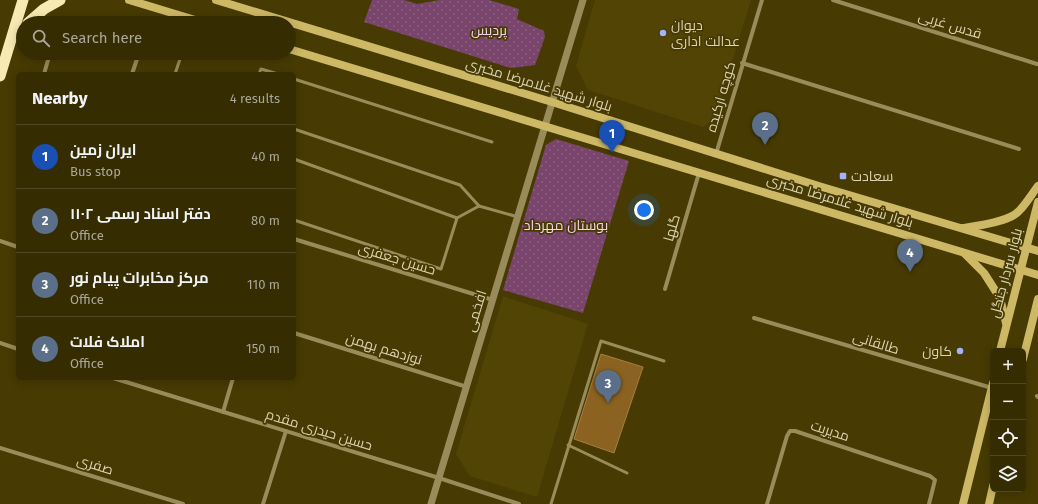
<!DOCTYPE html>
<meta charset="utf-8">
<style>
:root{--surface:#352c02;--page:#3d340c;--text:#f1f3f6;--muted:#aaa799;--line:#4f4824;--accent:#8c9099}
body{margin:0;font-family:"Fira Sans",Cairo,sans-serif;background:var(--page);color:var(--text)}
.controls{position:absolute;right:12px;bottom:12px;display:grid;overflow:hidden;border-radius:6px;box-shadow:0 2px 10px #0003}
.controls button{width:36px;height:36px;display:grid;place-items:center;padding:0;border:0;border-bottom:1px solid var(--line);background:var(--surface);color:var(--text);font:20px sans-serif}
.you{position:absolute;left:644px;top:210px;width:14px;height:14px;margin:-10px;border:3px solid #fff;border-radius:50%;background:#1a73e8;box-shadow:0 0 0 6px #1a73e833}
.badge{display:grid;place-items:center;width:26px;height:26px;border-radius:50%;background:var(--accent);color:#fff;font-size:13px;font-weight:700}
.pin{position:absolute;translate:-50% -33px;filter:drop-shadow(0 1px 2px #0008)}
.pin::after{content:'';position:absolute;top:21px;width:14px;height:12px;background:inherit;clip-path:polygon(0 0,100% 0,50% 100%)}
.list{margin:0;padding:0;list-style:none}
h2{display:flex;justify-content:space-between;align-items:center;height:52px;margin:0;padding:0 16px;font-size:17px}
h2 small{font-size:13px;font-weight:400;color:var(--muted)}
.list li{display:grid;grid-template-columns:26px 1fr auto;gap:12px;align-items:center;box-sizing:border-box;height:64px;padding:0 16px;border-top:1px solid var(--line)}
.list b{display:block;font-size:15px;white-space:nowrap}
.list p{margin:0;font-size:13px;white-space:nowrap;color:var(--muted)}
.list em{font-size:13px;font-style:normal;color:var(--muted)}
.icon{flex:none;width:22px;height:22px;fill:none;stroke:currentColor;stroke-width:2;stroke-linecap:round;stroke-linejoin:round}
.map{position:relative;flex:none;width:1038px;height:504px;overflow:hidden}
.search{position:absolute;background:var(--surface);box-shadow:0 2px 10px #0003;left:16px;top:16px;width:280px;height:44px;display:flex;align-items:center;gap:10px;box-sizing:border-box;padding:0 14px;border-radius:22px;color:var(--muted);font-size:15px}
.panel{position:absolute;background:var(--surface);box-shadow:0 2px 10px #0003;left:16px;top:72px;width:280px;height:308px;border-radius:6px}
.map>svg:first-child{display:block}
.built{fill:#524404}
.park{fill:url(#park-dots)}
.building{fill:#8b6220;stroke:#a57e45}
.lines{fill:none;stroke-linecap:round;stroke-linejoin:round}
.service{stroke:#998c5a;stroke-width:3}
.minor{stroke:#998c5a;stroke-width:4}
.tertiary{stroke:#998c5a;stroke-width:7}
.secondary{stroke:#cdb865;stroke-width:8}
.trunk{stroke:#f8eab3;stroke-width:11}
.poi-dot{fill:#a4b2fc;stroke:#473b03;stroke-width:1.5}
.labels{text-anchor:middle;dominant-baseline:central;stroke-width:3.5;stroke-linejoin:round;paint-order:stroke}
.poi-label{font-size:14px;fill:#dbd3b2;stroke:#473b03;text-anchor:start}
.street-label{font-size:14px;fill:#dbd3b2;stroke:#473b03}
.park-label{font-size:14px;fill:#f5d3ec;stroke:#473b03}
</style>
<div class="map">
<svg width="1038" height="504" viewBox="0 0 1038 504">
<defs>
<pattern id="park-dots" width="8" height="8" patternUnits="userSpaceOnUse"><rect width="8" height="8" fill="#79456d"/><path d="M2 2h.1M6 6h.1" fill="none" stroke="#8b5f7f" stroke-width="1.8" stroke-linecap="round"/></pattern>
</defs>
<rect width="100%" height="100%" fill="#473b03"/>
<g class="built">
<polygon points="595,0 751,0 714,120 703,127 588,90 576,66"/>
<polygon points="503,296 588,324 537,497 470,476 456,454"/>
</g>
<g class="park">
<polygon points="372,0 404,0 417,4 440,0 489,0 519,9 517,19 544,31 545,37 535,65 511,68 364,22"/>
<polygon points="556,139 629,161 583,313 503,290 546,145"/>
</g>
<polygon class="building" points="601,354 643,367 614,453 574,439"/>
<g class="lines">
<g class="service">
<polyline points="175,74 182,53"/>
<polyline points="259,74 261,69 278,74"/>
<polyline points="294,79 492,142"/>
<polyline points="294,129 460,185 479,206 518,217"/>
<polyline points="294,159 457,218"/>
<polyline points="294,220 441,269 457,218 479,206"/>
<polyline points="568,445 627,473"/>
<polyline points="551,504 601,341 664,361"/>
</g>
<g class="minor">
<polyline points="833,0 1037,64"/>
<polyline points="742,63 1019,149"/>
<polyline points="44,74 50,53"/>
<polyline points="132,74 139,53"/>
<polyline points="716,154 762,0"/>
<polyline points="294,239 493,300"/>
<polyline points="0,241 18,247"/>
<polyline points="665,289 699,173"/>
<polyline points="754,318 992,388"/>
<polyline points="294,333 467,387"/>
<polyline points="0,343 18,349"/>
<polyline points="113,378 439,478 519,504"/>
<polyline points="1037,396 1038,397"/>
<polyline points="223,412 233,378"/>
<polyline points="0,448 183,504"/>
<polyline points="263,504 286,431"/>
<polyline points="767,504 787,436 790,431 795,431 930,476 935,480 929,504"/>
</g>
<polyline class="tertiary" points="431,504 583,0"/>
<g class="secondary">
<polyline points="129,0 205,23"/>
<polyline points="216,0 552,102 822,187 1038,251"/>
<polyline points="289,49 1038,275"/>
<path d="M963 228C977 226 1009 222 1019 211 1026 204 1032 194 1038 186"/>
<polyline points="965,254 984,273 1000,298 1006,323"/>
<polyline points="1000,351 1038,202"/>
<polyline points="1023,359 1038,299"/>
<polyline points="963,504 993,383"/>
<polyline points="989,504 993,486"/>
</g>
<g class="trunk">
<polyline points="28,23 44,9 60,0"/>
<polyline points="0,76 23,0"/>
</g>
</g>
<g class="poi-dot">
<circle cx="663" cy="33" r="4"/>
<rect x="839" y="172" width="8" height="8" rx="2"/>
<circle cx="960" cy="351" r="4"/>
</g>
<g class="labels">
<g class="poi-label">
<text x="671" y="25">دیوان<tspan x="671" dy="16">عدالت اداری</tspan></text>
<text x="851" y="176">سعادت</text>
<text x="952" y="351" text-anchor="end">کاون</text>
</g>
<g class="street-label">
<text transform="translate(950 25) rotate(17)">قدس غربی</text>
<text transform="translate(539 85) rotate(17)">بلوار شهید غلامرضا مخبری</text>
<text transform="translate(721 97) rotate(-74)">کوچه ارکیده</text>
<text transform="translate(840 201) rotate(17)">بلوار شهید غلامرضا مخبری</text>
<text transform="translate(672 228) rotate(-74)">گلها</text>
<text transform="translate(397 259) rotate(17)">حسین جعفری</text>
<text transform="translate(1006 273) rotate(-75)">بلوار سردار جنگل</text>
<text transform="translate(476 311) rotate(-73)">افخمی</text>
<text transform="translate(876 343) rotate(17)">طالقانی</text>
<text transform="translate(384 349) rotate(17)">نوزدهم بهمن</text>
<text transform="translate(319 430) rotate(17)">حسین حیدری مقدم</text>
<text transform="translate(830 431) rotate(18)">مدیریت</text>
<text transform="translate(95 465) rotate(17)">صفری</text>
</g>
<g class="park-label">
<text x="489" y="30">پردیس</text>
<text x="566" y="225">بوستان مهرداد</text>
</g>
</g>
</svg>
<div class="controls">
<button>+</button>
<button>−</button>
<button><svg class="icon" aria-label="locate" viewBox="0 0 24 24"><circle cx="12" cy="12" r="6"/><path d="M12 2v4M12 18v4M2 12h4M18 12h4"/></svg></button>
<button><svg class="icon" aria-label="layers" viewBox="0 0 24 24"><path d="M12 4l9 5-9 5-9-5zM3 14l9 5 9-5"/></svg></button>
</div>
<div class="you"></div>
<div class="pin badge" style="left:612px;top:153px;background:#1a4fb4">1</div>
<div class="pin badge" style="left:765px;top:145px;background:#5c6f8a">2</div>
<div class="pin badge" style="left:608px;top:403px;background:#5c6f8a">3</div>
<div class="pin badge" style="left:910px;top:272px;background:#5c6f8a">4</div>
<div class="search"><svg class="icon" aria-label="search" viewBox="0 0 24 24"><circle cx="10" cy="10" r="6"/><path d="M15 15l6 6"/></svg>Search here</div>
<section class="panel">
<h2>Nearby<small>4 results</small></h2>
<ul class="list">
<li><span class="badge" style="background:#1a4fb4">1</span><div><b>ایران زمین</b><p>Bus stop</p></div><em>40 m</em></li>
<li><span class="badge" style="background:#5c6f8a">2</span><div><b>دفتر اسناد رسمی ۱۱۰۲</b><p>Office</p></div><em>80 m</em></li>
<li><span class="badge" style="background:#5c6f8a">3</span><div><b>مرکز مخابرات پیام نور</b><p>Office</p></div><em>110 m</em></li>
<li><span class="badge" style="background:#5c6f8a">4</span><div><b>املاک فلات</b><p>Office</p></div><em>150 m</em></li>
</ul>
</section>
</div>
